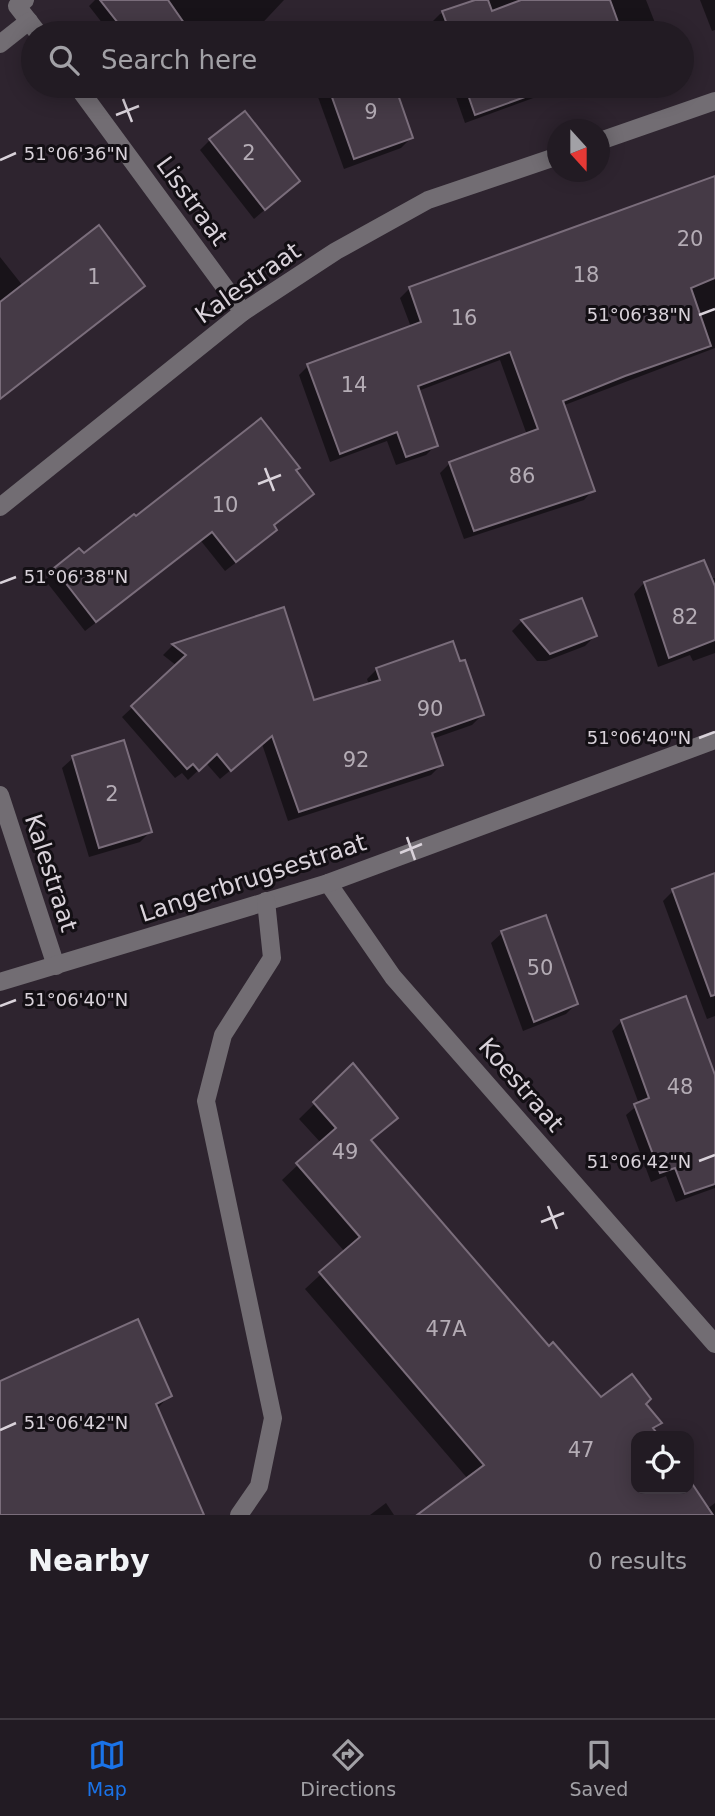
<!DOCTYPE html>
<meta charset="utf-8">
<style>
:root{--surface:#221b23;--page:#2a242b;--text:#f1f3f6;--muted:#a2a1a6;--line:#3f3941;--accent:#1a73e8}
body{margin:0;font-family:"DejaVu Sans",sans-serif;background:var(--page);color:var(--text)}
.controls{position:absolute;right:21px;bottom:21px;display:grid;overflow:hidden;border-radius:14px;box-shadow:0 4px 18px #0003}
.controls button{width:63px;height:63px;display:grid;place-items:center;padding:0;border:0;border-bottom:2px solid var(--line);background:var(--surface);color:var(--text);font:35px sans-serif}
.compass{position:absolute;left:547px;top:119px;width:63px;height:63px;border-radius:50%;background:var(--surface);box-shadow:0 4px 18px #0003;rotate:159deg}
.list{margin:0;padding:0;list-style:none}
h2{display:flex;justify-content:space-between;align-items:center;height:91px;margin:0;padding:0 28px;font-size:30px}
h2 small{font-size:23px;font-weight:400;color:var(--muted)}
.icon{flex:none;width:38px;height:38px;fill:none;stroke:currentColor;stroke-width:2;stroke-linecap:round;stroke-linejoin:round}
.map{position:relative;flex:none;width:715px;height:1515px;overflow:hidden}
.search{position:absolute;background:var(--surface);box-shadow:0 4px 18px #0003;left:21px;right:21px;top:21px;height:77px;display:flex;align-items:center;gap:18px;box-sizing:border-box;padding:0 24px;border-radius:38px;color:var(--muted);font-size:26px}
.sheet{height:203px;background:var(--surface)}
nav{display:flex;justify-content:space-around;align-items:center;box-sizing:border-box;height:98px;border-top:2px solid var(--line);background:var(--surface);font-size:19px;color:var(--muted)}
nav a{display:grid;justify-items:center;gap:4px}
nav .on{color:var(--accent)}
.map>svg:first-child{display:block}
.shadow{fill:#0007}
.building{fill:#453a46;stroke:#7a6d7b;stroke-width:2}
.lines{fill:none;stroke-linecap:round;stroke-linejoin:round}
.minor{stroke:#726d73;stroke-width:18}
.ticks{fill:none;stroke:#d9d2da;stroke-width:2.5}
.labels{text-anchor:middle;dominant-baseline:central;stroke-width:6;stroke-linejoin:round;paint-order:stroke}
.number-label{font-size:21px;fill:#b4acb5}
.street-label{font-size:24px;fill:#d9d2da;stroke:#130f14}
.ticks-label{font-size:18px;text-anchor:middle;fill:#d9d2da;stroke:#130f14;stroke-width:6;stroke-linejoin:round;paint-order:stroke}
</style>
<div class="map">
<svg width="715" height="1515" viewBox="0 0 715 1515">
<rect width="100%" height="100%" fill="#2e242f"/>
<g class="shadow">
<polygon points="95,0 284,0 253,33 230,33 220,22 205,33 110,33 89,6"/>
<polygon points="480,0 646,0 659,33 434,33 430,24 440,14"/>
<polygon points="700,0 715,0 715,30 712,31"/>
<polygon points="314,86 393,86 411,138 401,148 344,169"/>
<polygon points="452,86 566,86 465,123"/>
<polygon points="210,140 298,181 254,219 200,150"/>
<polygon points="715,182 715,348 562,406 593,490 584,500 464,539 440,473 449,464 527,435 500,360 418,391 436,445 426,455 396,465 387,441 330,462 299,375 308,366 411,327 400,298 410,288"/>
<polygon points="0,257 23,286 143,286 0,399"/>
<polygon points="295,471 311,494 272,526 275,530 265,540 225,571 201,541 85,631 45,580 79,550 84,555 135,519"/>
<polygon points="715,578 715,653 693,661 690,655 658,667 634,594 644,583"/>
<polygon points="581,600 595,636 585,646 546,661 537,661 512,631 522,621"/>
<polygon points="282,609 313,702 369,685 367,679 377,669 482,715 472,725 432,739 441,765 431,775 288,821 262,744 220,779 206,763 188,780 182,773 175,778 122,717 177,666 163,655 172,646"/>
<polygon points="73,758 150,832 140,842 89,857 62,768"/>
<polygon points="715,875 715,1016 707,1019 663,901 673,891"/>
<polygon points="545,917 576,1004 566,1014 523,1031 491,943 502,933"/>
<polygon points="622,1021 715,1080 715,1188 676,1202 666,1176 651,1182 626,1115 639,1104 612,1031"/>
<polygon points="353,1066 396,1118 370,1142 549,1348 600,1399 644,1404 659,1423 653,1430 657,1436 636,1436 636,1489 689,1489 689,1483 707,1509 715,1503 715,1515 420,1515 468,1479 305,1289 345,1252 282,1180 321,1143 299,1119"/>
<polygon points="0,1382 170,1395 156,1410 199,1508 192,1515 0,1515"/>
<polygon points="386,1503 394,1515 370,1515"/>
</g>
<g class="building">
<polygon points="100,0 168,0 191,33 126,33"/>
<polygon points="475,0 488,0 492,11 521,0 610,0 622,33 443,33 442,30 448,27 442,11"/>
<polygon points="328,86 395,86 413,138 354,159"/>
<polygon points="465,86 524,86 528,96 475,115"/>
<polygon points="245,111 300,181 265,210 209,139"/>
<polygon points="715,176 715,278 691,288 711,346 625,376 563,401 595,491 474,531 449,462 538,429 510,352 418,386 438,446 406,457 397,432 340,454 307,364 421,322 409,287"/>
<polygon points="99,225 145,286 0,399 0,302"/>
<polygon points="261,418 300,468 296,470 314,494 274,525 277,530 236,562 212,532 96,622 54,568 79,548 84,553 134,514 136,516"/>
<polygon points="704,560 715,586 715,640 669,658 644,582"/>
<polygon points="582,598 597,636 550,654 521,620"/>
<polygon points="284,607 314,700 380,680 376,668 453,641 460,661 465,660 484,715 432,733 443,765 299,812 272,736 231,771 217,754 199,771 193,764 187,769 131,706 186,655 172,644"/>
<polygon points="124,740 152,832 99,848 72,756"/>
<polygon points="715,873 715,995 711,996 672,889"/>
<polygon points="546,915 578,1004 534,1022 501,931"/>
<polygon points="686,996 715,1075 715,1184 685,1194 675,1168 660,1173 634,1104 649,1098 621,1020"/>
<polygon points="353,1063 398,1118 371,1140 549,1346 553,1342 601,1397 632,1374 651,1399 646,1404 662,1423 653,1428 659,1436 636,1436 636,1489 689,1489 689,1479 713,1515 417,1515 484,1465 319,1272 360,1237 296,1163 336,1128 313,1102"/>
<polygon points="138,1319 172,1396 156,1404 204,1515 0,1515 0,1381"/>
</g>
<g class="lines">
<g class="minor">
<polyline points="25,0 17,6 38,33"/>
<polyline points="0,44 29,21"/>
<polyline points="77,86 243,312"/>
<polyline points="600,141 715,101"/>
<polyline points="0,507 243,312 336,251 428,200 558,156"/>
<polyline points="0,795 56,966"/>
<polyline points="328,883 393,977 715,1344"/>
<polyline points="0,982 328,883 715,740"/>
<polyline points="239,1515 259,1486 273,1418 206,1101 223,1035 272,958 266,901"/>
</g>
</g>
<path class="ticks" d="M123 99 132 122M116 115 139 106M0 160 16 153M699 315 715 309M265 468 274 491M258 484 281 475M0 583 16 577M699 738 715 732M407 837 415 860M400 853 422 844M0 1006 16 1000M699 1161 715 1155M548 1206 557 1229M541 1222 564 1213M0 1430 16 1423"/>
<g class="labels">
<g class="number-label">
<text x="371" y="112">9</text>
<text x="249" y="153">2</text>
<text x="690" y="239">20</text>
<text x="586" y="275">18</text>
<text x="94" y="277">1</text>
<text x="464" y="318">16</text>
<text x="354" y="385">14</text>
<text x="522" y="476">86</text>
<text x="225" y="505">10</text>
<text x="685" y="617">82</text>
<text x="430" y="709">90</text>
<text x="356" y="760">92</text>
<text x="112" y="794">2</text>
<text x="540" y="968">50</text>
<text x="680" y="1087">48</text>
<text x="345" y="1152">49</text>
<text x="446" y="1329">47A</text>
<text x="581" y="1450">47</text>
</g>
<g class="street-label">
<text transform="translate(192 201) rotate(54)">Lisstraat</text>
<text transform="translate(248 283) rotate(-35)">Kalestraat</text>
<text transform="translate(51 873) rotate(72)">Kalestraat</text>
<text transform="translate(253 878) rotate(-18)">Langerbrugsestraat</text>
<text transform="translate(521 1085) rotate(49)">Koestraat</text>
</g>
</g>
<g class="ticks-label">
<text x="76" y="160">51°06'36"N</text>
<text x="639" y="321">51°06'38"N</text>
<text x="76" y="583">51°06'38"N</text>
<text x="639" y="744">51°06'40"N</text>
<text x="76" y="1006">51°06'40"N</text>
<text x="639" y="1168">51°06'42"N</text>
<text x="76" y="1429">51°06'42"N</text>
</g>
</svg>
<div class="controls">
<button><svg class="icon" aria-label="locate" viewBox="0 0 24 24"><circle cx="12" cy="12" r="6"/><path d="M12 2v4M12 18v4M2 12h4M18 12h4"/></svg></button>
</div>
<svg class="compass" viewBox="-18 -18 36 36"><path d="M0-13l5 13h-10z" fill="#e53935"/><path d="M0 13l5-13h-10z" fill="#a2a1a6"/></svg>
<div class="search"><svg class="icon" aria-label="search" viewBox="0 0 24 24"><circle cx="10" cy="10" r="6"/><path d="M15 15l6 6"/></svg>Search here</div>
</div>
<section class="sheet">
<h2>Nearby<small>0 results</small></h2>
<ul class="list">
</ul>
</section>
<nav>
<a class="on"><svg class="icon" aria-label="map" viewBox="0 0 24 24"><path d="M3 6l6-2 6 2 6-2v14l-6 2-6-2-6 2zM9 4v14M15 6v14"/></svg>Map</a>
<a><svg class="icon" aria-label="directions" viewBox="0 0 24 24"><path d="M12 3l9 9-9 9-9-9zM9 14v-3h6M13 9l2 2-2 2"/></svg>Directions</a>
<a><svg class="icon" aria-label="saved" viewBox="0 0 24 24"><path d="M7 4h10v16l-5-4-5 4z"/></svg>Saved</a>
</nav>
